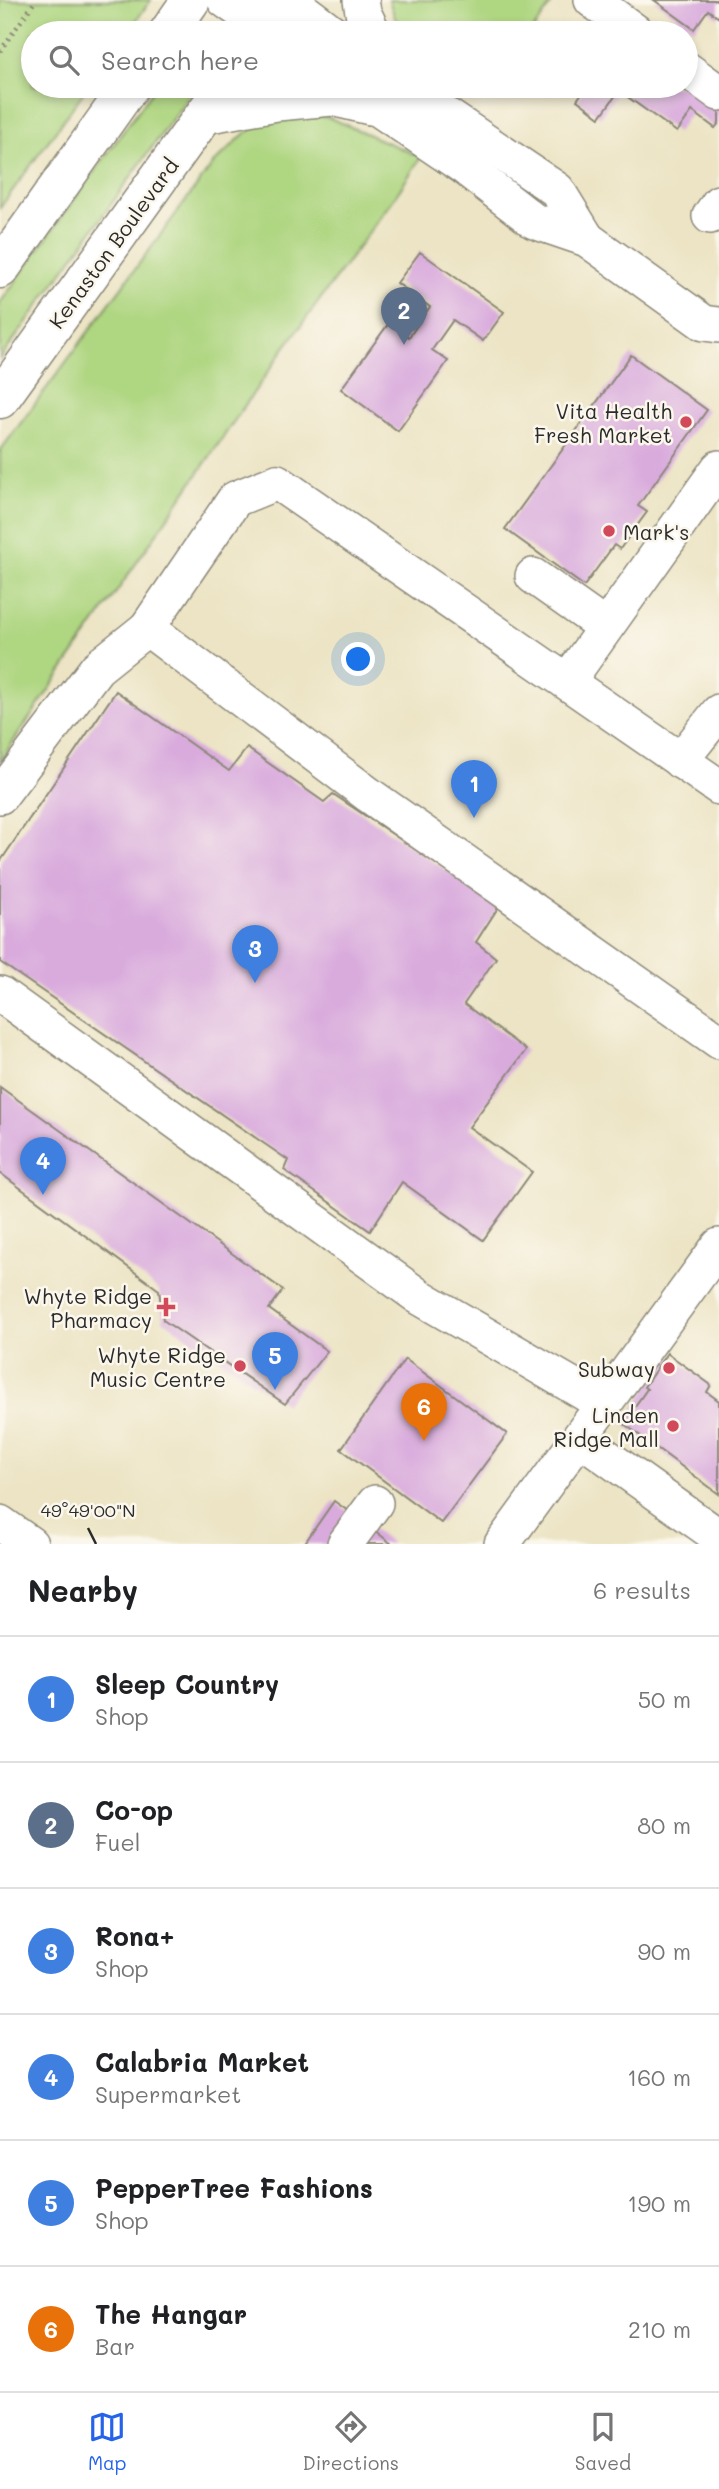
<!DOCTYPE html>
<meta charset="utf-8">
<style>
:root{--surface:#fff;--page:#f6f6f6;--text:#202124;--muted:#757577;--line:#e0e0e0;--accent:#2563eb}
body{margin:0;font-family:Mali,sans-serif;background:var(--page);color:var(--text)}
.you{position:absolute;left:359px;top:660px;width:24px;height:24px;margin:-18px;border:5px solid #fff;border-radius:50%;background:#1a73e8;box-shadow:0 0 0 10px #1a73e833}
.badge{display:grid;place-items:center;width:46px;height:46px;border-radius:50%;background:var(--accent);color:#fff;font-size:23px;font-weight:700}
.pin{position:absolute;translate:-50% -58px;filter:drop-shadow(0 2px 4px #0008)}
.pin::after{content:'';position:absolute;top:37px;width:24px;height:21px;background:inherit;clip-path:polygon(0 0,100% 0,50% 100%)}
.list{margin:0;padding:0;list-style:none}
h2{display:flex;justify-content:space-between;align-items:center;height:91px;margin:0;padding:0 28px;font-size:30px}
h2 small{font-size:23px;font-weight:400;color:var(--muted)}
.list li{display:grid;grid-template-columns:46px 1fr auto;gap:21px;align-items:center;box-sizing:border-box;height:126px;padding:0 28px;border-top:2px solid var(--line)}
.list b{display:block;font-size:26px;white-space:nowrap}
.list p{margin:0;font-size:23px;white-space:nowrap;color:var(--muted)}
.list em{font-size:23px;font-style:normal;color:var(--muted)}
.icon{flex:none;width:38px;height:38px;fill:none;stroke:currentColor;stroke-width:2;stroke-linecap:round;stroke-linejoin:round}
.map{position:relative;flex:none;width:719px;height:1544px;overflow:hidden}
.search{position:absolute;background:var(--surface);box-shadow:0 4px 10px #0003;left:21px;right:21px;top:21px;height:77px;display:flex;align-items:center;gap:18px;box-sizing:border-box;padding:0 24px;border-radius:38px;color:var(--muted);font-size:26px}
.sheet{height:847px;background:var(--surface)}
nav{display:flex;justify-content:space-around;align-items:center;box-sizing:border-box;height:98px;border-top:2px solid var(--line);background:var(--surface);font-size:19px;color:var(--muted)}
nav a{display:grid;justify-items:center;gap:4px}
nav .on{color:var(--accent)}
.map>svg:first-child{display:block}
.green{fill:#afd681;stroke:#6d8056;stroke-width:2}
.building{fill:#d9abdd}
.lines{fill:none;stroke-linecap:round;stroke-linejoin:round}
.minor-casing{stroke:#8c8878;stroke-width:38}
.major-casing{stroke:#8c8878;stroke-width:41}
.path{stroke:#8c8878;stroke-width:4.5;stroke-dasharray:2 5;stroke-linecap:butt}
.minor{stroke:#fff;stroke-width:35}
.major{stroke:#fff;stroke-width:38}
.ticks{fill:none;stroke:#2b2b2b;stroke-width:2.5}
.poi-dot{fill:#d1495b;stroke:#fbf7ec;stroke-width:2.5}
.labels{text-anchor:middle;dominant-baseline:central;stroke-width:5;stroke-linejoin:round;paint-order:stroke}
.street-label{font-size:21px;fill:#2b2b2b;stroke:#fbf7ec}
.poi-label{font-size:21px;fill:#2b2b2b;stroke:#fbf7ec;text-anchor:end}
.ticks-label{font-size:18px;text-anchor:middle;fill:#2b2b2b;stroke:#fbf7ec;stroke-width:5;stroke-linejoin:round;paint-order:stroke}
</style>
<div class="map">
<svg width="719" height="1544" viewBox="0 0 719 1544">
<rect width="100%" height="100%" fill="#fbf7ec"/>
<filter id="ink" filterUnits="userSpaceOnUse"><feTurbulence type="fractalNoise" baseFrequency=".0143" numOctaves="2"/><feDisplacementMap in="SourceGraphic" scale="14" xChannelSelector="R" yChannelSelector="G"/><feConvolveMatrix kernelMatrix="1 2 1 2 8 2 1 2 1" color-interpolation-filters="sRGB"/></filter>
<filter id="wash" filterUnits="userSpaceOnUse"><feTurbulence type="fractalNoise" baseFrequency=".00686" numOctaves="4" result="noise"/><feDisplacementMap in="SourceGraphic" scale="28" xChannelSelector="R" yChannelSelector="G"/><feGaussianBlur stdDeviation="1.57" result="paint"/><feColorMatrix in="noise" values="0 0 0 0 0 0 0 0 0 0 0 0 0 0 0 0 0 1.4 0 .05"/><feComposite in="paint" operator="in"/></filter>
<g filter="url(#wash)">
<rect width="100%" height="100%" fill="#ece4c4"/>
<g class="green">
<polygon points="0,0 151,0 127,33 33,33 33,86 88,86 0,208"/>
<polygon points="389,0 554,0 531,33 409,33 395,18"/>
<polygon points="156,86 196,86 0,359 0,303"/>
<polygon points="304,114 330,118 421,157 397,194 281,353 0,761 0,451 213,164 244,134 264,122"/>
</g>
<g id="blocks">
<g class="building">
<polygon points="654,0 719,0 719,18 708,10 694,29"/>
<polygon points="587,86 687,86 719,109 719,123 715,128 692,111 677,132 619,91 600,117 577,100"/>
<polygon points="420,252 504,312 483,341 453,320 432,350 448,361 398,431 341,389 389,323 409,337 430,307 397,283"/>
<polygon points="631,355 707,410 638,506 647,512 620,549 614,545 584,586 505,529"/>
<polygon points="116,691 229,771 247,748 324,802 333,794 499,906 476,942 496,958 464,1004 526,1050 469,1127 532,1172 483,1240 402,1182 370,1231 284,1170 288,1160 0,962 0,862"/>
<polygon points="0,1087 283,1290 269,1309 327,1351 285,1404 163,1320 159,1290 0,1173"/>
<polygon points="667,1353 711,1385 707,1392 719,1401 719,1494 623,1423 647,1389 644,1387"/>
<polygon points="405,1359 507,1434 441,1523 341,1449"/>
<polygon points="334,1501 362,1521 392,1544 304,1544"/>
</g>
</g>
</g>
<g filter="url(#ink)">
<use href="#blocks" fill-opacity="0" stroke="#8c8878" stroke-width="2"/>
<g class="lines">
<g class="minor-casing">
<g id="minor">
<polyline points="225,0 272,33"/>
<polyline points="289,0 333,33"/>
<polyline points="361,0 363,12 373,33"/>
<polyline points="592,0 637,33"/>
<polyline points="686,69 719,93"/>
<polyline points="345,86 463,166 534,221 587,239 704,323 719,325"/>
<polyline points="403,86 557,190 587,239"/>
<polyline points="204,116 277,103 332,98 370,107"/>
<polyline points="710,216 719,203"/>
<polyline points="533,576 605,627"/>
<polyline points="567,682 719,468"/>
<polyline points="680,761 719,712"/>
<polyline points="719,787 277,482 235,499 147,628 369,795 719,1041"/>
<polyline points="0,796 97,668 147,628"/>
<polyline points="0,994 418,1296 604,1404"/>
<polyline points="580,1438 719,1537"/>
<polyline points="0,1523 30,1544"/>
<polyline points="345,1544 375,1503"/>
<polyline points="502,1544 719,1246"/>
</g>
</g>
<g class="major-casing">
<g id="major">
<polyline points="168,33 191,0"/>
<polyline points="262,33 285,0"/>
<polyline points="0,269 130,86"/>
<polyline points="0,399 225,86"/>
</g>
</g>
<polyline class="path" points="0,51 36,0"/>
<use href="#minor" class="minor"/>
<use href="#major" class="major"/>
</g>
</g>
<path class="ticks" d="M88 1528 96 1544"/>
<g class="poi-dot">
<circle cx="686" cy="422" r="7"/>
<circle cx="609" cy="531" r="7"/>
<path d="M162.5 1296.5h7v7h7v7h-7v7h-7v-7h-7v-7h7z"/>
<circle cx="240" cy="1366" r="7"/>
<circle cx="669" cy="1368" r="7"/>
<circle cx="673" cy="1426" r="7"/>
</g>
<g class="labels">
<g class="street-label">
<text transform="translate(113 243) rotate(-54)">Kenaston Boulevard</text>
</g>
<g class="poi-label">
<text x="672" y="410">Vita Health<tspan x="672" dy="24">Fresh Market</tspan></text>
<text x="623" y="531" text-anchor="start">Mark's</text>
<text x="152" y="1295">Whyte Ridge<tspan x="152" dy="24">Pharmacy</tspan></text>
<text x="226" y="1354">Whyte Ridge<tspan x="226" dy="24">Music Centre</tspan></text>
<text x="655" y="1368">Subway</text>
<text x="659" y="1414">Linden<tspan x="659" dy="24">Ridge Mall</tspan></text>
</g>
</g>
<g class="ticks-label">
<text x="88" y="1517">49°49'00"N</text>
</g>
</svg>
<div class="you"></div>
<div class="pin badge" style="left:474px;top:818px;background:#3f7fe0">1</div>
<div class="pin badge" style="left:404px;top:345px;background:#5c6f8a">2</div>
<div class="pin badge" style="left:255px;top:983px;background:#3f7fe0">3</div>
<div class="pin badge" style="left:43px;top:1195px;background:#3f7fe0">4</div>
<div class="pin badge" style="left:275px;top:1390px;background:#3f7fe0">5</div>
<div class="pin badge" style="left:424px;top:1441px;background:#e8710a">6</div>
<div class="search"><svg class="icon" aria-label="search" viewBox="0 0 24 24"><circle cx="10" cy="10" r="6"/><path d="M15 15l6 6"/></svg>Search here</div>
</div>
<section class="sheet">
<h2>Nearby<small>6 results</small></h2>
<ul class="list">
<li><span class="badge" style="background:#3f7fe0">1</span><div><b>Sleep Country</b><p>Shop</p></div><em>50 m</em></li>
<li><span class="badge" style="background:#5c6f8a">2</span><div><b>Co-op</b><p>Fuel</p></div><em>80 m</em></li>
<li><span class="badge" style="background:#3f7fe0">3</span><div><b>Rona+</b><p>Shop</p></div><em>90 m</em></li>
<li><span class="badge" style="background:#3f7fe0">4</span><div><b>Calabria Market</b><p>Supermarket</p></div><em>160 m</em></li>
<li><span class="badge" style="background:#3f7fe0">5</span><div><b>PepperTree Fashions</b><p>Shop</p></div><em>190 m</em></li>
<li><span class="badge" style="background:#e8710a">6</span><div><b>The Hangar</b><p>Bar</p></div><em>210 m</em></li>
</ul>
</section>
<nav>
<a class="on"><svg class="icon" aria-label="map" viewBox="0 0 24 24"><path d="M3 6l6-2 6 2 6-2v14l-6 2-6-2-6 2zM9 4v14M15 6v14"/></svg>Map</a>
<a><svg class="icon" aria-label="directions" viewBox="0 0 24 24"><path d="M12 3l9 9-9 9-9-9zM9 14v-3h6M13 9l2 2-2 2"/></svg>Directions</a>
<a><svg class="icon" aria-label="saved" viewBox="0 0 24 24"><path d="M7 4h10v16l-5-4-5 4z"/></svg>Saved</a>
</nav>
